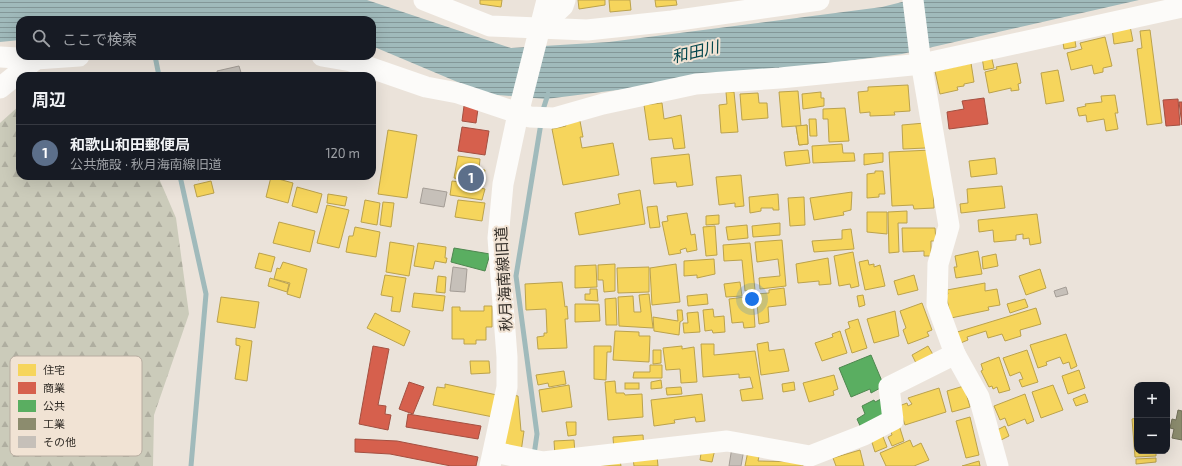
<!DOCTYPE html>
<html lang="ja">
<meta charset="utf-8">
<style>
:root{--surface:#171b24;--page:#242831;--text:#f1f3f6;--muted:#9ea1a6;--line:#363941;--accent:#726c65}
body{margin:0;font-family:"Exo 2","Noto Sans JP",sans-serif;background:var(--page);color:var(--text)}
.controls{position:absolute;right:12px;bottom:12px;display:grid;overflow:hidden;border-radius:8px;box-shadow:0 4px 16px #0002}
.controls button{width:36px;height:36px;display:grid;place-items:center;padding:0;border:0;border-bottom:1px solid var(--line);background:var(--surface);color:var(--text);font:20px sans-serif}
.you{position:absolute;left:752px;top:299px;width:14px;height:14px;margin:-10px;border:3px solid #fff;border-radius:50%;background:#1a73e8;box-shadow:0 0 0 6px #1a73e833}
.badge{display:grid;place-items:center;width:26px;height:26px;border-radius:50%;background:var(--accent);color:#fff;font-size:13px;font-weight:700}
.pin{position:absolute;translate:-50% -50%;border:2px solid #fff;box-shadow:0 1px 4px #0006}
.list{margin:0;padding:0;list-style:none}
h2{display:flex;justify-content:space-between;align-items:center;height:52px;margin:0;padding:0 16px;font-size:17px}
h2 small{font-size:13px;font-weight:400;color:var(--muted)}
.list li{display:grid;grid-template-columns:26px 1fr auto;gap:12px;align-items:center;box-sizing:border-box;height:56px;padding:0 16px;border-top:1px solid var(--line)}
.list b{display:block;font-size:15px;white-space:nowrap}
.list p{margin:0;font-size:13px;white-space:nowrap;color:var(--muted)}
.list em{font-size:13px;font-style:normal;color:var(--muted)}
.icon{flex:none;width:22px;height:22px;fill:none;stroke:currentColor;stroke-width:2;stroke-linecap:round;stroke-linejoin:round}
.map{position:relative;flex:none;width:1182px;height:466px;overflow:hidden}
.search{position:absolute;background:var(--surface);box-shadow:0 4px 16px #0002;left:16px;top:16px;width:360px;height:44px;display:flex;align-items:center;gap:10px;box-sizing:border-box;padding:0 14px;border-radius:12px;color:var(--muted);font-size:15px}
.panel{position:absolute;background:var(--surface);box-shadow:0 4px 16px #0002;left:16px;top:72px;width:360px;height:108px;border-radius:12px}
.map>svg:first-child{display:block}
.forest{fill:url(#forest-firs)}
.water{fill:url(#water-rules)}
.homes{fill:#f6d55c;stroke:#bba24c}
.shops{fill:#d6604d;stroke:#a45041}
.public{fill:#5aae61;stroke:#4e874f}
.industry{fill:#8c8c6e;stroke:#716f58}
.lines{fill:none;stroke-linecap:round;stroke-linejoin:round}
.stream{stroke:#a0babb;stroke-width:5}
.building{fill:#c6c0b9;stroke:#a49d96}
.minor{stroke:#fcfbf9;stroke-width:21}
.labels{text-anchor:middle;dominant-baseline:central;stroke-width:4;stroke-linejoin:round;paint-order:stroke}
.street-label{font-size:15px;fill:#312c26;stroke:#f1e3d4}
.water-label{font-size:16px;font-style:italic;fill:#03464c;stroke:#f1e3d4}
.key{fill:#f1e3d4;stroke:#b7aca0;stroke-width:1}
.key-label{font-size:11px;fill:#312c26}
</style>
<div class="map">
<svg width="1182" height="466" viewBox="0 0 1182 466">
<defs>
<pattern id="forest-firs" width="22" height="20" patternUnits="userSpaceOnUse"><rect width="22" height="20" fill="#cbcbba"/><path d="M5 1l3.5 6h-7zM16 11l3.5 6h-7z" fill="#afaea0"/></pattern>
<pattern id="water-rules" width="6" height="5" patternUnits="userSpaceOnUse"><rect width="6" height="5" fill="#a0babb"/><path d="M0 2.5h6" fill="none" stroke="#839798"/></pattern>
</defs>
<rect width="100%" height="100%" fill="#ebe3da"/>
<polygon class="forest" points="20,105 20,176 158,176 176,218 189,314 154,415 153,466 0,466 0,123"/>
<polygon class="water" points="0,0 367,0 511,48 609,42 882,7 910,0 1139,0 902,54 546,99 486,94 372,46 372,20 20,20 20,40 0,42"/>
<g class="homes">
<polygon points="480,0 502,0 501,7 480,4"/>
<polygon points="578,0 605,0 605,5 579,9"/>
<polygon points="609,0 630,0 631,10 610,12"/>
<polygon points="655,0 676,0 677,5 656,7"/>
<polygon points="1130,26 1133,41 1114,44 1112,28"/>
<polygon points="1150,30 1162,123 1147,125 1137,49 1142,48 1140,31"/>
<polygon points="1074,34 1076,47 1064,49 1062,36"/>
<polygon points="1105,37 1112,66 1103,68 1103,72 1094,74 1092,65 1071,70 1067,53 1082,49 1080,43"/>
<polygon points="991,55 994,68 984,70 982,57"/>
<polygon points="971,63 974,82 964,84 964,86 957,87 958,90 940,94 935,71"/>
<polygon points="1017,63 1021,83 1018,84 1019,90 1011,91 1011,88 989,93 985,72 997,69 996,67"/>
<polygon points="1058,70 1064,101 1046,104 1041,73"/>
<polygon points="908,85 910,111 894,112 895,115 870,116 870,112 860,113 858,92 868,91 868,87"/>
<polygon points="798,91 801,126 807,125 808,144 799,145 796,126 782,127 779,92"/>
<polygon points="726,92 734,92 738,132 721,133 719,105 727,104"/>
<polygon points="821,92 821,98 824,98 824,106 803,109 802,94"/>
<polygon points="758,93 759,103 767,103 768,118 742,120 740,94"/>
<polygon points="1115,95 1118,113 1115,113 1118,129 1106,131 1104,119 1087,122 1086,115 1079,116 1077,108 1086,106 1085,104 1102,102 1101,96"/>
<polygon points="662,103 664,119 681,115 685,148 674,149 672,138 649,140 644,105"/>
<polygon points="845,108 849,141 829,142 828,119 823,119 823,109"/>
<polygon points="809,119 816,119 817,136 810,136"/>
<polygon points="580,121 583,137 580,137 582,148 613,143 619,175 563,185 552,129 566,126 565,123"/>
<polygon points="925,123 926,148 903,149 902,125"/>
<polygon points="807,125 808,144 799,145 796,126"/>
<polygon points="388,130 417,135 407,198 378,194"/>
<polygon points="842,144 843,153 854,153 855,161 813,163 812,146"/>
<polygon points="808,150 810,163 786,166 784,152"/>
<polygon points="931,150 934,208 914,209 913,205 892,206 889,152"/>
<polygon points="883,153 883,162 864,165 864,154"/>
<polygon points="689,154 693,185 677,187 676,182 654,184 651,158"/>
<polygon points="458,156 480,159 479,169 485,170 483,183 454,178"/>
<polygon points="995,158 997,174 971,177 969,161"/>
<polygon points="875,171 883,171 885,194 879,194 879,197 867,198 867,174 875,173"/>
<polygon points="741,175 744,206 735,207 735,203 719,205 716,177"/>
<polygon points="196,176 207,176 198,180"/>
<polygon points="271,177 293,183 288,203 266,197"/>
<polygon points="211,181 214,193 197,197 194,185"/>
<polygon points="452,181 473,184 473,186 485,189 482,200 450,195"/>
<polygon points="1002,186 1005,208 961,213 960,204 968,203 967,189"/>
<polygon points="297,187 322,194 317,213 292,206"/>
<polygon points="640,190 645,224 579,235 575,213 620,204 618,194"/>
<polygon points="852,192 851,210 843,212 844,215 814,220 810,198"/>
<polygon points="328,194 347,197 345,206 327,203"/>
<polygon points="778,194 779,210 773,210 773,208 761,208 761,211 750,213 749,197"/>
<polygon points="804,197 805,225 790,226 788,198"/>
<polygon points="365,200 380,203 377,225 361,222"/>
<polygon points="458,200 485,203 482,221 455,217"/>
<polygon points="383,202 394,203 391,227 380,225"/>
<polygon points="327,205 349,210 339,248 317,243"/>
<polygon points="657,206 660,227 650,228 647,207"/>
<polygon points="907,211 907,223 898,223 899,252 889,253 888,212"/>
<polygon points="867,212 887,212 887,234 867,232"/>
<polygon points="687,213 691,235 695,234 697,250 687,252 686,248 680,250 681,253 669,255 662,222 668,221 667,216"/>
<polygon points="1037,214 1041,243 1030,245 1029,238 1023,239 1023,234 1016,235 1016,240 994,242 993,230 979,232 978,220"/>
<polygon points="719,215 719,224 706,225 706,216"/>
<polygon points="279,222 315,231 310,252 273,243"/>
<polygon points="780,223 780,235 753,237 752,226"/>
<polygon points="747,225 748,238 728,240 726,227"/>
<polygon points="715,226 717,255 706,256 703,227"/>
<polygon points="355,227 380,232 376,257 346,252 349,236 353,236"/>
<polygon points="902,228 935,228 936,241 931,241 931,256 924,256 924,251 903,252"/>
<polygon points="851,229 854,249 814,252 812,241 842,239 842,230"/>
<polygon points="782,240 786,286 760,289 759,278 780,276 778,259 757,262 755,242"/>
<polygon points="390,242 414,246 409,276 386,272"/>
<polygon points="418,243 446,247 445,258 447,258 446,263 435,261 433,269 414,266"/>
<polygon points="750,243 755,290 745,291 742,260 724,261 723,245"/>
<polygon points="978,251 982,274 956,278 954,267 957,267 955,256"/>
<polygon points="853,252 859,286 851,288 850,284 839,286 834,256"/>
<polygon points="259,253 275,257 271,272 255,268"/>
<polygon points="996,254 998,266 983,269 982,257"/>
<polygon points="828,258 831,284 819,285 819,281 798,283 796,264"/>
<polygon points="714,259 715,274 697,278 697,275 684,276 684,261"/>
<polygon points="868,260 869,265 874,264 874,267 880,265 885,286 865,290 859,262"/>
<polygon points="283,262 307,269 300,298 287,294 290,283 274,279 277,268 280,269"/>
<polygon points="615,264 615,291 604,292 603,280 598,280 598,265"/>
<polygon points="676,264 680,302 652,305 650,268"/>
<polygon points="596,265 597,287 575,288 575,266"/>
<polygon points="649,267 649,292 618,293 617,268"/>
<polygon points="1040,269 1046,288 1026,295 1019,276"/>
<polygon points="385,275 406,278 400,312 391,311 393,297 381,295"/>
<polygon points="914,275 918,290 898,295 894,281"/>
<polygon points="438,276 446,277 445,293 436,292"/>
<polygon points="270,278 289,284 287,292 268,286"/>
<polygon points="562,282 565,307 567,306 568,319 565,319 567,348 538,349 537,337 544,336 544,333 547,333 546,309 526,310 525,284"/>
<polygon points="740,282 742,296 726,297 724,284"/>
<polygon points="985,283 985,291 997,289 1000,305 988,307 989,310 951,318 946,295 948,294 947,290"/>
<polygon points="784,288 786,305 768,307 769,322 759,324 756,294 769,293 769,290"/>
<polygon points="590,289 597,289 598,301 585,300 585,294 590,294"/>
<polygon points="414,293 445,296 443,311 412,307"/>
<polygon points="649,294 653,328 619,326 618,297 633,296 634,312 641,312 639,295"/>
<polygon points="707,294 708,304 688,306 687,296"/>
<polygon points="863,295 865,305 859,307 857,296"/>
<polygon points="753,296 755,327 744,328 743,322 732,323 729,299"/>
<polygon points="221,297 259,302 255,328 217,322"/>
<polygon points="616,298 617,325 606,325 605,299"/>
<polygon points="1025,299 1028,307 1010,313 1007,304"/>
<polygon points="922,303 932,330 927,332 929,336 908,344 903,330 906,328 900,311"/>
<polygon points="575,304 599,304 600,321 575,322"/>
<polygon points="484,306 492,306 492,327 486,327 486,340 476,340 476,344 464,344 464,339 452,339 452,307 460,307 460,311 484,311"/>
<polygon points="1036,308 1041,324 1020,330 1021,336 1005,341 1002,334 988,338 986,331 967,337 968,340 958,344 954,333"/>
<polygon points="713,309 714,317 724,316 725,332 713,333 712,330 705,331 703,310"/>
<polygon points="677,310 682,310 683,320 680,322 679,335 654,331 653,317 678,321"/>
<polygon points="895,311 899,336 874,343 867,319"/>
<polygon points="698,312 700,332 684,333 683,323 688,323 687,313"/>
<polygon points="375,313 410,331 404,346 367,328"/>
<polygon points="858,319 867,348 852,353 845,330 850,328 848,322"/>
<polygon points="615,331 639,332 639,336 650,336 649,362 613,360"/>
<polygon points="840,331 847,353 822,361 815,343 833,337 832,334"/>
<polygon points="1066,334 1077,366 1071,369 1069,362 1063,364 1060,357 1046,362 1047,365 1038,368 1030,345"/>
<polygon points="236,338 252,341 247,381 235,379 240,346 236,345"/>
<polygon points="768,342 769,351 784,349 789,371 761,375 757,344"/>
<polygon points="701,344 714,344 714,355 755,351 763,399 742,401 740,390 753,388 750,377 739,378 739,374 703,377"/>
<polygon points="594,346 611,346 611,352 607,352 606,380 594,379"/>
<polygon points="682,346 682,349 694,347 697,382 681,383 680,369 666,370 663,348"/>
<polygon points="928,346 935,358 918,367 912,355"/>
<polygon points="653,350 661,350 661,363 653,364"/>
<polygon points="1027,350 1038,382 1022,387 1019,380 1023,379 1020,372 1010,376 1003,358"/>
<polygon points="999,357 1010,390 999,393 997,387 993,389 992,386 989,387 981,371 983,370 981,364"/>
<polygon points="470,361 489,361 490,373 471,374"/>
<polygon points="650,365 662,365 662,378 633,378 634,372 650,372"/>
<polygon points="1079,370 1085,388 1068,394 1062,376"/>
<polygon points="564,371 566,384 549,387 548,383 538,385 536,375"/>
<polygon points="834,375 838,389 833,391 834,395 809,402 803,383"/>
<polygon points="661,380 662,388 651,389 651,382"/>
<polygon points="615,381 616,393 624,393 625,395 642,394 643,417 608,420 605,382"/>
<polygon points="794,382 795,390 783,392 782,384"/>
<rect x="625" y="383" width="14" height="6"/>
<polygon points="445,384 497,395 493,417 433,405 437,387 445,388"/>
<polygon points="569,385 572,407 542,412 539,390"/>
<polygon points="1053,385 1063,410 1041,418 1032,392"/>
<polygon points="964,386 970,407 952,412 947,391"/>
<polygon points="681,387 682,394 667,395 666,388"/>
<polygon points="939,388 946,412 905,425 899,406 907,403 908,406 912,404 908,398"/>
<polygon points="702,394 705,421 696,422 695,417 674,420 675,423 654,426 651,400"/>
<polygon points="1025,394 1034,421 1027,424 1025,419 1008,426 1005,418 1000,420 994,406"/>
<polygon points="1085,394 1088,402 1076,406 1073,399"/>
<polygon points="511,395 518,396 521,431 524,431 521,452 502,447"/>
<polygon points="970,417 979,455 966,458 956,421"/>
<polygon points="1137,418 1137,451 1156,451 1156,456 1135,457 1132,419"/>
<polygon points="566,422 576,422 576,435 568,436"/>
<polygon points="898,422 904,441 892,446 888,437 892,435 889,426"/>
<polygon points="1005,426 1009,436 1001,440 997,430"/>
<polygon points="880,429 887,447 875,452 869,433"/>
<polygon points="643,435 644,449 614,451 613,437"/>
<polygon points="574,440 575,454 555,456 554,441"/>
<polygon points="910,440 913,447 921,443 929,460 914,466 886,466 880,453"/>
<polygon points="702,447 715,449 712,462 700,460"/>
<polygon points="860,450 864,466 836,466 833,458"/>
<polygon points="748,451 760,452 758,461 803,462 803,466 745,466"/>
<polygon points="657,456 658,466 634,466 633,458"/>
<polygon points="1156,458 1156,462 1136,464 1136,459"/>
<polygon points="620,460 621,466 592,466"/>
<polygon points="979,461 980,466 962,466"/>
</g>
<g class="shops">
<polygon points="984,98 988,124 949,129 947,112 964,109 962,101"/>
<polygon points="1178,99 1180,125 1166,126 1163,100"/>
<polygon points="1179,102 1182,102 1182,125"/>
<polygon points="464,106 478,109 476,123 462,121"/>
<polygon points="462,127 489,131 485,155 458,151"/>
<polygon points="373,346 389,349 378,405 386,406 385,414 391,415 388,430 359,424"/>
<polygon points="409,382 424,387 413,414 399,409"/>
<polygon points="408,414 481,426 478,439 406,427"/>
<polygon points="355,439 397,441 478,457 476,466 451,466 390,454 355,452"/>
</g>
<g class="public">
<polygon points="454,248 490,254 485,271 451,262"/>
<polygon points="871,355 884,386 871,393 870,389 851,397 839,368"/>
<polygon points="881,399 883,417 861,428 857,419 865,414 862,406 874,400 875,402"/>
</g>
<polygon class="industry" points="1178,410 1182,411 1182,440 1172,438 1174,429 1170,428 1172,419 1176,420"/>
<g class="lines">
<g class="stream">
<polyline points="155,56 159,76"/>
<polyline points="542,113 548,94"/>
<polyline points="180,176 206,294 191,466"/>
<polyline points="534,455 537,434 516,276 541,123"/>
</g>
</g>
<g class="building">
<polygon points="239,66 242,76 218,76 217,71"/>
<polygon points="423,188 447,192 444,207 420,203"/>
<polygon points="453,267 467,269 465,292 450,291"/>
<polygon points="1066,287 1068,294 1056,297 1054,291"/>
<polygon points="732,447 744,449 741,466 729,466"/>
</g>
<g class="lines">
<g class="minor">
<polyline points="424,0 490,26 587,30 672,21 819,0"/>
<polyline points="913,0 920,56 949,226 938,264 937,305 955,354 979,397 998,466"/>
<polyline points="539,29 563,6 565,0"/>
<polyline points="322,56 351,61 426,87 458,93 530,117 554,118 603,104 696,84 780,78 922,64 1182,7"/>
<polyline points="0,57 36,59 79,56"/>
<polyline points="0,88 36,59"/>
<polyline points="494,452 543,462 727,441 810,456 864,435 893,420 889,387 955,354"/>
<polyline points="490,466 507,387 507,357 498,238 503,184 518,114 547,0"/>
</g>
</g>
<g class="labels">
<g class="street-label">
<text transform="translate(503 279) rotate(-93)">秋月海南線旧道</text>
</g>
<g class="water-label">
<text transform="translate(695 51) rotate(-13)">和田川</text>
</g>
</g>
<rect x="10" y="356" width="132" height="100" rx="6" class="key"/>
<rect x="18" y="364" width="18" height="12" fill="#f6d55c"/>
<rect x="18" y="382" width="18" height="12" fill="#d6604d"/>
<rect x="18" y="400" width="18" height="12" fill="#5aae61"/>
<rect x="18" y="418" width="18" height="12" fill="#8c8c6e"/>
<rect x="18" y="436" width="18" height="12" fill="#c6c0b9"/>
<g class="key-label">
<text x="43" y="374">住宅</text>
<text x="43" y="392">商業</text>
<text x="43" y="410">公共</text>
<text x="43" y="428">工業</text>
<text x="43" y="446">その他</text>
</g>
</svg>
<div class="controls">
<button>+</button>
<button>−</button>
</div>
<div class="you"></div>
<div class="pin badge" style="left:471px;top:178px;background:#5c6f8a">1</div>
<div class="search"><svg class="icon" aria-label="search" viewBox="0 0 24 24"><circle cx="10" cy="10" r="6"/><path d="M15 15l6 6"/></svg>ここで検索</div>
<section class="panel">
<h2>周辺<small></small></h2>
<ul class="list">
<li><span class="badge" style="background:#5c6f8a">1</span><div><b>和歌山和田郵便局</b><p>公共施設 · 秋月海南線旧道</p></div><em>120 m</em></li>
</ul>
</section>
</div>
